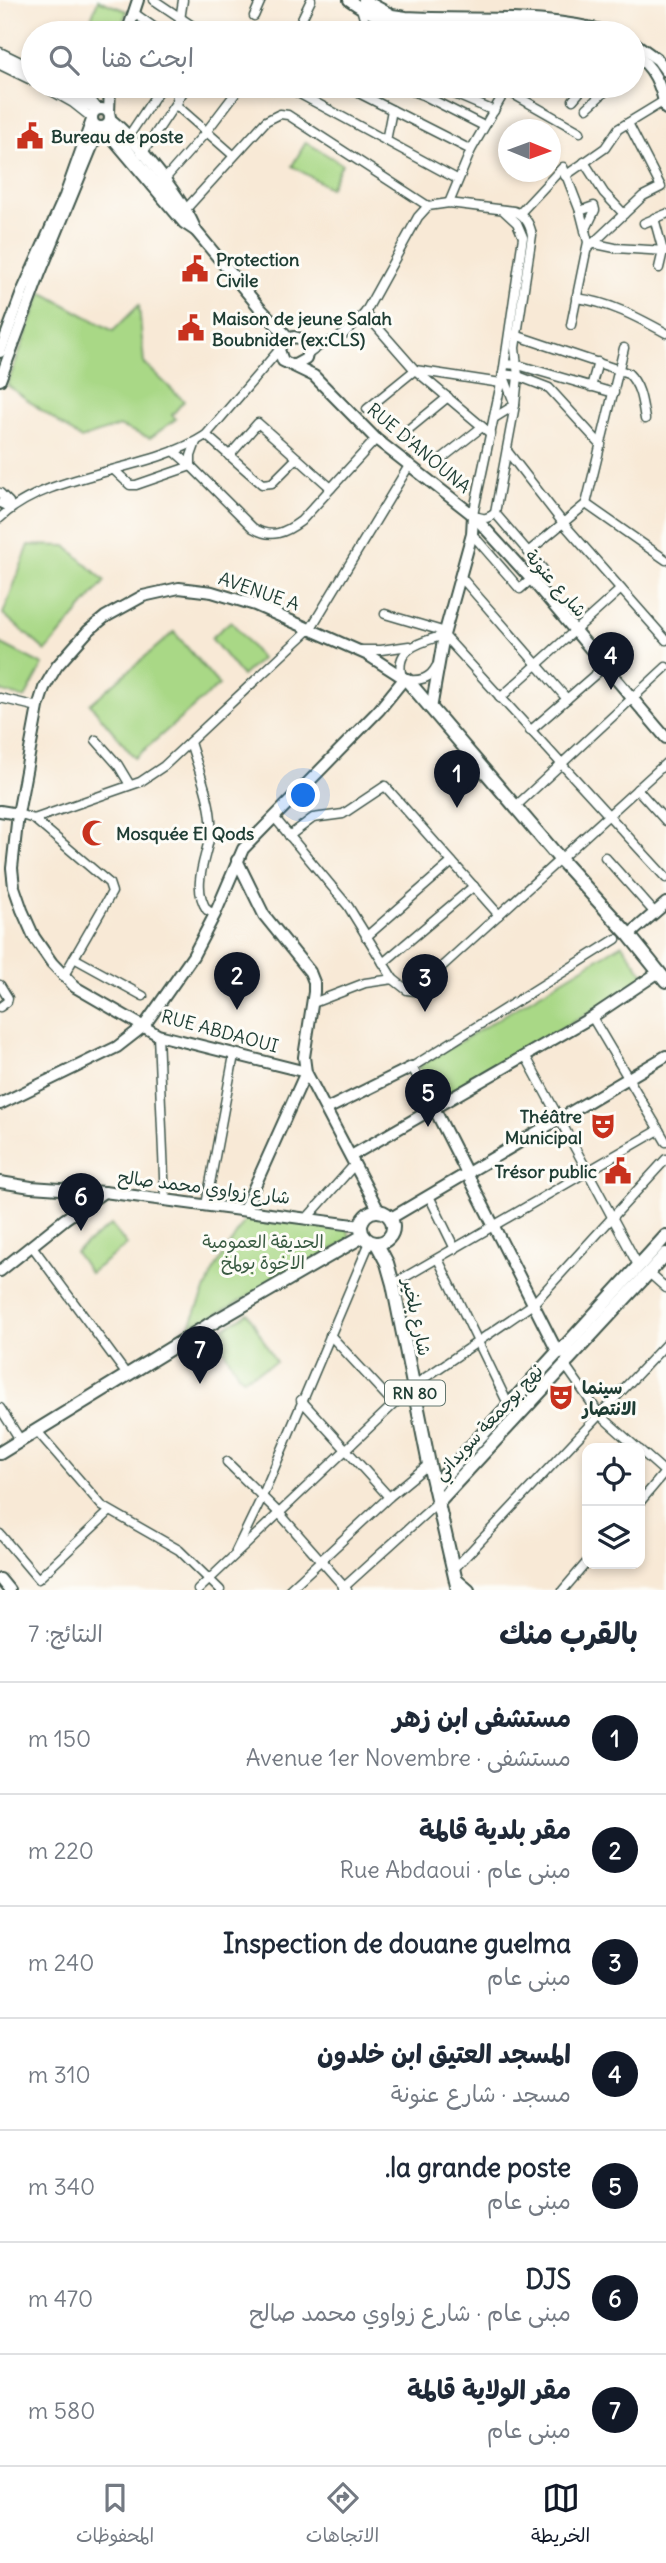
<!DOCTYPE html>
<html lang="ar">
<meta charset="utf-8">
<style>
:root{--surface:#fff;--page:#f6f6f7;--text:#1f2937;--muted:#747a83;--line:#e0e1e3;--accent:#111827}
body{margin:0;font-family:Delius,"Playpen Sans Arabic",sans-serif;background:var(--page);color:var(--text);direction:rtl}
.controls{position:absolute;right:21px;bottom:21px;display:grid;overflow:hidden;border-radius:14px;box-shadow:0 4px 10px #0003}
.controls button{width:63px;height:63px;display:grid;place-items:center;padding:0;border:0;border-bottom:2px solid var(--line);background:var(--surface);color:var(--text);font:35px sans-serif}
.compass{position:absolute;left:498px;top:119px;width:63px;height:63px;border-radius:50%;background:var(--surface);box-shadow:0 4px 10px #0003;rotate:91deg}
.you{position:absolute;left:304px;top:796px;width:24px;height:24px;margin:-18px;border:5px solid #fff;border-radius:50%;background:#1a73e8;box-shadow:0 0 0 10px #1a73e833}
.badge{display:grid;place-items:center;width:46px;height:46px;border-radius:50%;background:var(--accent);color:#fff;font-size:23px;font-weight:700}
.pin{position:absolute;translate:-50% -58px;filter:drop-shadow(0 2px 4px #0008)}
.pin::after{content:'';position:absolute;top:37px;width:24px;height:21px;background:inherit;clip-path:polygon(0 0,100% 0,50% 100%)}
.list{margin:0;padding:0;list-style:none}
h2{display:flex;justify-content:space-between;align-items:center;height:91px;margin:0;padding:0 28px;font-size:30px}
h2 small{font-size:23px;font-weight:400;color:var(--muted)}
.list li{display:grid;grid-template-columns:46px 1fr auto;gap:21px;align-items:center;box-sizing:border-box;height:112px;padding:0 28px;border-top:2px solid var(--line)}
.list b{display:block;font-size:26px;white-space:nowrap}
.list p{margin:0;font-size:23px;white-space:nowrap;color:var(--muted)}
.list em{font-size:23px;font-style:normal;color:var(--muted)}
.icon{flex:none;width:38px;height:38px;fill:none;stroke:currentColor;stroke-width:2;stroke-linecap:round;stroke-linejoin:round}
.map{position:relative;flex:none;width:666px;height:1590px;overflow:hidden;direction:ltr}
.search{position:absolute;background:var(--surface);box-shadow:0 4px 10px #0003;left:21px;right:21px;top:21px;height:77px;display:flex;align-items:center;gap:18px;box-sizing:border-box;padding:0 24px;border-radius:38px;color:var(--muted);font-size:26px}
.sheet{height:875px;background:var(--surface)}
nav{display:flex;justify-content:space-around;align-items:center;box-sizing:border-box;height:98px;border-top:2px solid var(--line);background:var(--surface);font-size:19px;color:var(--muted)}
nav a{display:grid;justify-items:center;gap:4px}
nav .on{color:var(--accent)}
.map>svg:first-child{display:block}
.green{fill:#a9d886;stroke:#648a5d;stroke-width:2}
.lines{fill:none;stroke-linecap:round;stroke-linejoin:round}
.street-tunnel{stroke:#cdc7b6;stroke-width:8;stroke-dasharray:8 4;stroke-linecap:butt}
.street-casing{stroke:#40574c;stroke-width:11}
.secondary-casing{stroke:#40574c;stroke-width:14}
.primary-casing{stroke:#40574c;stroke-width:16}
.street{stroke:#fff;stroke-width:8}
.secondary{stroke:#fff;stroke-width:10}
.primary{stroke:#fff;stroke-width:12}
.labels{text-anchor:middle;dominant-baseline:central;stroke-width:6;stroke-linejoin:round;paint-order:stroke}
.shield{fill:#fdfcf7;stroke:#62766e;stroke-width:2}
.shield-label{font-size:16px;font-weight:bold;fill:#1f3d34}
.poi-label{font-size:18px;font-weight:bold;fill:#1f3d34;stroke:#fdfcf7;text-anchor:start}
.street-label{font-size:18px;fill:#1f3d34;stroke:#fdfcf7}
.park-label{font-size:18px;fill:#3b5c44;stroke:#fdfcf7}
</style>
<div class="map">
<svg width="666" height="1590" viewBox="0 0 666 1590">
<rect width="100%" height="100%" fill="#fdfcf7"/>
<filter id="ink" filterUnits="userSpaceOnUse"><feTurbulence type="fractalNoise" baseFrequency=".0143" numOctaves="2"/><feDisplacementMap in="SourceGraphic" scale="14" xChannelSelector="R" yChannelSelector="G"/><feConvolveMatrix kernelMatrix="1 2 1 2 8 2 1 2 1" color-interpolation-filters="sRGB"/></filter>
<filter id="wash" filterUnits="userSpaceOnUse"><feTurbulence type="fractalNoise" baseFrequency=".00686" numOctaves="4" result="noise"/><feDisplacementMap in="SourceGraphic" scale="28" xChannelSelector="R" yChannelSelector="G"/><feGaussianBlur stdDeviation="1.57" result="paint"/><feColorMatrix in="noise" values="0 0 0 0 0 0 0 0 0 0 0 0 0 0 0 0 0 1.4 0 .05"/><feComposite in="paint" operator="in"/></filter>
<g filter="url(#wash)">
<rect width="100%" height="100%" fill="#f8e9d6"/>
<g class="green">
<polygon points="98,0 127,11 119,33 86,33"/>
<polygon points="306,142 342,164 330,188 292,166"/>
<polygon points="42,292 113,331 139,305 144,363 184,401 172,415 176,419 150,438 119,426 81,439 7,385"/>
<polygon points="29,545 66,546 105,581 46,651 3,614"/>
<polygon points="231,621 261,659 242,676 211,638"/>
<polygon points="174,632 219,685 135,758 90,704"/>
<polygon points="0,643 43,665 25,698 0,691"/>
<polygon points="622,944 647,979 437,1101 418,1067"/>
<polygon points="246,1218 348,1227 350,1240 188,1330 213,1272"/>
<polygon points="111,1225 127,1245 90,1273 75,1252"/>
<polygon points="248,1313 276,1362 244,1378 238,1374 215,1334"/>
</g>
</g>
<g filter="url(#ink)">
<g class="lines">
<polyline class="street-tunnel" points="89,106 111,129"/>
<g class="street-casing">
<g id="street">
<polyline points="154,0 203,33"/>
<polyline points="361,8 368,33"/>
<polyline points="134,13 162,33"/>
<polyline points="254,16 261,0"/>
<polyline points="178,33 183,0"/>
<polyline points="295,33 311,0"/>
<polyline points="0,52 33,68"/>
<polyline points="0,59 33,73"/>
<polyline points="0,65 33,81"/>
<polyline points="43,86 73,103 92,118"/>
<polyline points="56,86 89,106"/>
<polyline points="69,86 92,101 98,109"/>
<polyline points="174,86 178,101"/>
<polyline points="285,86 457,179"/>
<polyline points="345,86 471,150"/>
<polyline points="399,86 423,95 484,126"/>
<polyline points="436,86 494,111"/>
<polyline points="499,86 580,132"/>
<polyline points="573,100 585,86"/>
<polyline points="176,105 233,155"/>
<polyline points="587,108 611,86"/>
<polyline points="112,130 183,213"/>
<polyline points="128,137 162,86"/>
<polyline points="386,141 392,110"/>
<polyline points="142,154 187,86"/>
<polyline points="584,162 604,193 624,214"/>
<polyline points="565,176 605,148 618,129 664,101"/>
<polyline points="164,180 206,132 241,86"/>
<polyline points="449,203 471,150 508,86"/>
<polyline points="186,209 266,121 280,114 288,115 428,206"/>
<polyline points="520,213 563,167 580,211"/>
<polyline points="654,218 663,251 659,268"/>
<polyline points="644,223 666,214"/>
<polyline points="591,243 615,248 666,251"/>
<polyline points="587,249 643,196 661,187 628,123"/>
<path d="M576 298C609 302 637 317 666 333"/>
<polyline points="365,313 415,370 491,434"/>
<polyline points="571,325 588,242 580,211 594,206 595,210 585,231"/>
<path d="M512 334 628 373C641 386 642 402 645 419"/>
<polyline points="305,342 322,344 307,355"/>
<path d="M322 344 335 340 344 334 365 313 418 217 428 206 449 203 514 211C525 215 530 224 532 235L515 348 518 376 515 405 495 513C487 520 482 519 473 515L503 374 523 237 517 223 504 211"/>
<polyline points="505,364 518,365 614,393"/>
<polyline points="503,374 518,376 549,388 601,445"/>
<polyline points="591,387 598,362"/>
<polyline points="367,409 415,370 501,383"/>
<polyline points="494,418 515,405 503,374"/>
<polyline points="404,433 448,397"/>
<polyline points="206,435 262,484 272,483 297,458"/>
<path d="M196 442 191 456V466L253 528C271 539 285 533 301 521L376 439"/>
<polyline points="507,451 563,523 666,640"/>
<polyline points="229,456 258,423 331,488"/>
<polyline points="436,463 482,427"/>
<polyline points="114,470 130,485 136,485 191,466 174,451"/>
<polyline points="0,493 9,502 10,508 0,503"/>
<polyline points="586,504 666,560"/>
<path d="M0 518C49 471 148 473 206 435L279 350"/>
<polyline points="472,534 520,589 543,569 495,513"/>
<polyline points="528,552 586,504 624,348"/>
<polyline points="460,576 567,699"/>
<polyline points="385,614 439,630 666,878"/>
<polyline points="360,650 381,650 409,646"/>
<path d="M402 677C393 647 423 642 444 635"/>
<path d="M407 680C420 681 430 679 436 667"/>
<polyline points="0,698 38,707"/>
<polyline points="500,698 621,589"/>
<polyline points="530,731 605,666"/>
<polyline points="96,740 118,765 130,785"/>
<path d="M190 742C197 766 213 804 211 829 208 855 190 885 207 910L215 914"/>
<polyline points="637,789 666,821"/>
<polyline points="516,806 666,667"/>
<polyline points="18,814 34,819 140,782 164,766 311,628 410,464"/>
<polyline points="274,817 348,906 393,979"/>
<polyline points="34,819 109,883 112,892 63,977"/>
<polyline points="289,836 313,818 343,814 385,786 499,915"/>
<polyline points="605,857 655,913"/>
<polyline points="366,937 452,862"/>
<polyline points="74,958 143,996"/>
<polyline points="383,963 474,886"/>
<polyline points="0,985 8,998 7,1002 0,1007"/>
<polyline points="313,1003 365,983 393,979 407,990 415,991 666,763"/>
<polyline points="592,1017 666,1142"/>
<polyline points="158,1035 165,1200"/>
<polyline points="525,1055 639,1267"/>
<polyline points="434,1108 412,1067 616,939"/>
<polyline points="429,1196 455,1249"/>
<polyline points="206,1205 234,1055"/>
<polyline points="307,1218 355,1164"/>
<polyline points="32,1246 127,1375"/>
<polyline points="438,1259 509,1406"/>
<polyline points="649,1273 666,1288"/>
<polyline points="393,1284 659,1130"/>
<polyline points="330,1335 394,1404"/>
<polyline points="565,1365 600,1415 637,1448"/>
<polyline points="301,1400 389,1497"/>
<polyline points="0,1408 21,1441"/>
<polyline points="37,1431 102,1506 179,1550 220,1590"/>
<polyline points="640,1450 666,1473"/>
<polyline points="227,1462 280,1514 347,1590"/>
<polyline points="640,1502 666,1471"/>
<polyline points="0,1534 38,1579 109,1512"/>
<polyline points="236,1551 262,1497 370,1242"/>
<polyline points="453,1570 666,1344"/>
<polyline points="343,1588 438,1502"/>
<polyline points="198,1590 413,1386 533,1304 666,1159"/>
<polyline points="289,1590 389,1497 429,1464"/>
<polyline points="563,1590 587,1562"/>
</g>
</g>
<g class="secondary-casing">
<g id="secondary">
<path d="M349 0C370 15 388 22 413 26L549 28 576 33"/>
<path d="M364 0 392 15 406 17C475 21 544 13 612 33"/>
<polyline points="127,33 138,0"/>
<polyline points="633,42 658,60 666,71"/>
<path d="M633 54C654 65 661 87 666 109"/>
<circle cx="101" cy="118" r="9"/>
<polyline points="109,113 110,86"/>
<path d="M110 119C135 139 186 202 196 231"/>
<polyline points="103,127 184,223 196,231 259,307 289,338"/>
<polyline points="0,352 23,290 65,196 92,120"/>
<polyline points="295,365 306,359 308,350 302,339 294,337 282,342 279,350 283,361 314,376 376,439 473,515 531,579 666,738"/>
<polyline points="0,380 40,273 100,127"/>
<polyline points="431,709 444,635 472,534 473,515"/>
<polyline points="0,811 18,814"/>
<polyline points="237,860 264,915 310,972 314,982 314,992 304,1057 306,1072 379,1211"/>
<polyline points="629,935 666,903"/>
<polyline points="306,1072 158,1035 75,987 52,963 34,937 22,910 14,887 12,868 18,814 38,707 44,688 57,666 88,631 105,617 143,596 179,588 212,592 255,605 368,655 407,680"/>
<polyline points="0,1104 117,1047 144,1026 193,956 215,914 243,849 379,710 404,679"/>
<polyline points="434,1108 558,1353"/>
<polyline points="327,1109 412,1067"/>
<polyline points="351,1156 592,1017 659,972"/>
<polyline points="0,1182 31,1187 104,1192 361,1226"/>
<polyline points="244,1210 306,1072"/>
<polyline points="391,1218 666,1056"/>
<polyline points="0,1271 65,1219 104,1192"/>
<polyline points="455,1578 469,1590"/>
<polyline points="0,1579 9,1590"/>
</g>
</g>
<g class="primary-casing">
<g id="primary">
<polyline points="407,680 560,859 629,935 666,981"/>
<circle cx="377" cy="1227" r="16"/>
<polyline points="377,1244 387,1263 393,1284 429,1464 458,1590"/>
<polyline points="560,1352 666,1236"/>
<polyline points="568,1360 666,1254"/>
<polyline points="0,1453 207,1326 363,1236"/>
<polyline points="434,1487 556,1354"/>
<polyline points="438,1502 565,1365"/>
</g>
</g>
<use href="#street" class="street"/>
<use href="#secondary" class="secondary"/>
<use href="#primary" class="primary"/>
</g>
</g>
<defs>
<g id="civic-bare" transform="scale(2.1)"><path d="M-.6-6.5H3V-4.5H.6V-3L4-1V1h2V6H-6V1h2V-1L-.6-3ZM-1.2 2.5V6h2.4V2.5Z" fill="#c8321e" stroke="#fdfcf7" stroke-width="2.5" paint-order="stroke"/></g>
<g id="mosque-bare" transform="scale(2.1)"><path d="M3.5-4.9A6 6 0 1 0 3.5 4.9A5 5 0 1 1 3.5-4.9Z" fill="#c8321e" stroke="#fdfcf7" stroke-width="2.5" paint-order="stroke"/></g>
<g id="theatre-bare" transform="scale(2.1)"><path d="M-5-5.5Q0-4 5-5.5V0Q5 5 0 6Q-5 5-5 0ZM-3.3-2.5H-1v1.5H-3.3ZM1-2.5H3.3v1.5H1ZM-2.8 1Q0 5.5 2.8 1Z" fill="#c8321e" stroke="#fdfcf7" stroke-width="2.5" paint-order="stroke"/></g>
</defs>
<g fill-rule="evenodd">
<use href="#civic-bare" x="30" y="136"/>
<use href="#civic-bare" x="195" y="269"/>
<use href="#civic-bare" x="191" y="328"/>
<use href="#mosque-bare" x="95" y="833"/>
<use href="#theatre-bare" x="603" y="1126"/>
<use href="#civic-bare" x="618" y="1171"/>
<use href="#theatre-bare" x="561" y="1397"/>
</g>
<g class="labels">
<rect class="shield" x="385" y="1380.5" width="60" height="25" rx="5"/>
<g class="shield-label">
<text x="415" y="1393">RN 80</text>
</g>
<g class="poi-label">
<text x="51" y="136">Bureau de poste</text>
<text x="216" y="259">Protection<tspan x="216" dy="21">Civile</tspan></text>
<text x="212" y="318">Maison de jeune Salah<tspan x="212" dy="21">Boubnider (ex:CLS)</tspan></text>
<text x="116" y="833">Mosquée El Qods</text>
<text x="582" y="1116" text-anchor="end">Théâtre<tspan x="582" dy="21">Municipal</tspan></text>
<text x="597" y="1171" text-anchor="end">Trésor public</text>
<text x="582" y="1387">سينما<tspan x="582" dy="21">الانتصار</tspan></text>
</g>
<g class="street-label">
<text transform="translate(419 448) rotate(40)">RUE D'ANOUNA</text>
<text transform="translate(556 583) rotate(49)">شارع عنونة</text>
<text transform="translate(259 591) rotate(19)">AVENUE A</text>
<text transform="translate(220 1031) rotate(15)">RUE ABDAOUI</text>
<text transform="translate(204 1187) rotate(7)">شارع زواوي محمد صالح</text>
<text transform="translate(417 1317) rotate(78)">شارع بلخير</text>
<text transform="translate(488 1422) rotate(-47)">نهج بوجمعة سويداني</text>
</g>
<g class="park-label">
<text x="263" y="1241">الحديقة العمومية<tspan x="263" dy="21">الاخوة بولمخ</tspan></text>
</g>
</g>
</svg>
<div class="controls">
<button><svg class="icon" aria-label="locate" viewBox="0 0 24 24"><circle cx="12" cy="12" r="6"/><path d="M12 2v4M12 18v4M2 12h4M18 12h4"/></svg></button>
<button><svg class="icon" aria-label="layers" viewBox="0 0 24 24"><path d="M12 4l9 5-9 5-9-5zM3 14l9 5 9-5"/></svg></button>
</div>
<svg class="compass" viewBox="-18 -18 36 36"><path d="M0-13l5 13h-10z" fill="#e53935"/><path d="M0 13l5-13h-10z" fill="#747a83"/></svg>
<div class="you"></div>
<div class="pin badge" style="left:457px;top:808px">1</div>
<div class="pin badge" style="left:237px;top:1010px">2</div>
<div class="pin badge" style="left:425px;top:1012px">3</div>
<div class="pin badge" style="left:611px;top:690px">4</div>
<div class="pin badge" style="left:428px;top:1127px">5</div>
<div class="pin badge" style="left:81px;top:1231px">6</div>
<div class="pin badge" style="left:200px;top:1384px">7</div>
<div class="search"><svg class="icon" aria-label="search" viewBox="0 0 24 24"><circle cx="10" cy="10" r="6"/><path d="M15 15l6 6"/></svg>ابحث هنا</div>
</div>
<section class="sheet">
<h2>بالقرب منك<small>النتائج: 7</small></h2>
<ul class="list">
<li><span class="badge">1</span><div><b>مستشفى ابن زهر</b><p>مستشفى · Avenue 1er Novembre</p></div><em>150 m</em></li>
<li><span class="badge">2</span><div><b>مقر بلدية قالمة</b><p>مبنى عام · Rue Abdaoui</p></div><em>220 m</em></li>
<li><span class="badge">3</span><div><b>Inspection de douane guelma</b><p>مبنى عام</p></div><em>240 m</em></li>
<li><span class="badge">4</span><div><b>المسجد العتيق ابن خلدون</b><p>مسجد · شارع عنونة</p></div><em>310 m</em></li>
<li><span class="badge">5</span><div><b>la grande poste.</b><p>مبنى عام</p></div><em>340 m</em></li>
<li><span class="badge">6</span><div><b>DJS</b><p>مبنى عام · شارع زواوي محمد صالح</p></div><em>470 m</em></li>
<li><span class="badge">7</span><div><b>مقر الولاية قالمة</b><p>مبنى عام</p></div><em>580 m</em></li>
</ul>
</section>
<nav>
<a class="on"><svg class="icon" aria-label="map" viewBox="0 0 24 24"><path d="M3 6l6-2 6 2 6-2v14l-6 2-6-2-6 2zM9 4v14M15 6v14"/></svg>الخريطة</a>
<a><svg class="icon" aria-label="directions" viewBox="0 0 24 24"><path d="M12 3l9 9-9 9-9-9zM9 14v-3h6M13 9l2 2-2 2"/></svg>الاتجاهات</a>
<a><svg class="icon" aria-label="saved" viewBox="0 0 24 24"><path d="M7 4h10v16l-5-4-5 4z"/></svg>المحفوظات</a>
</nav>
